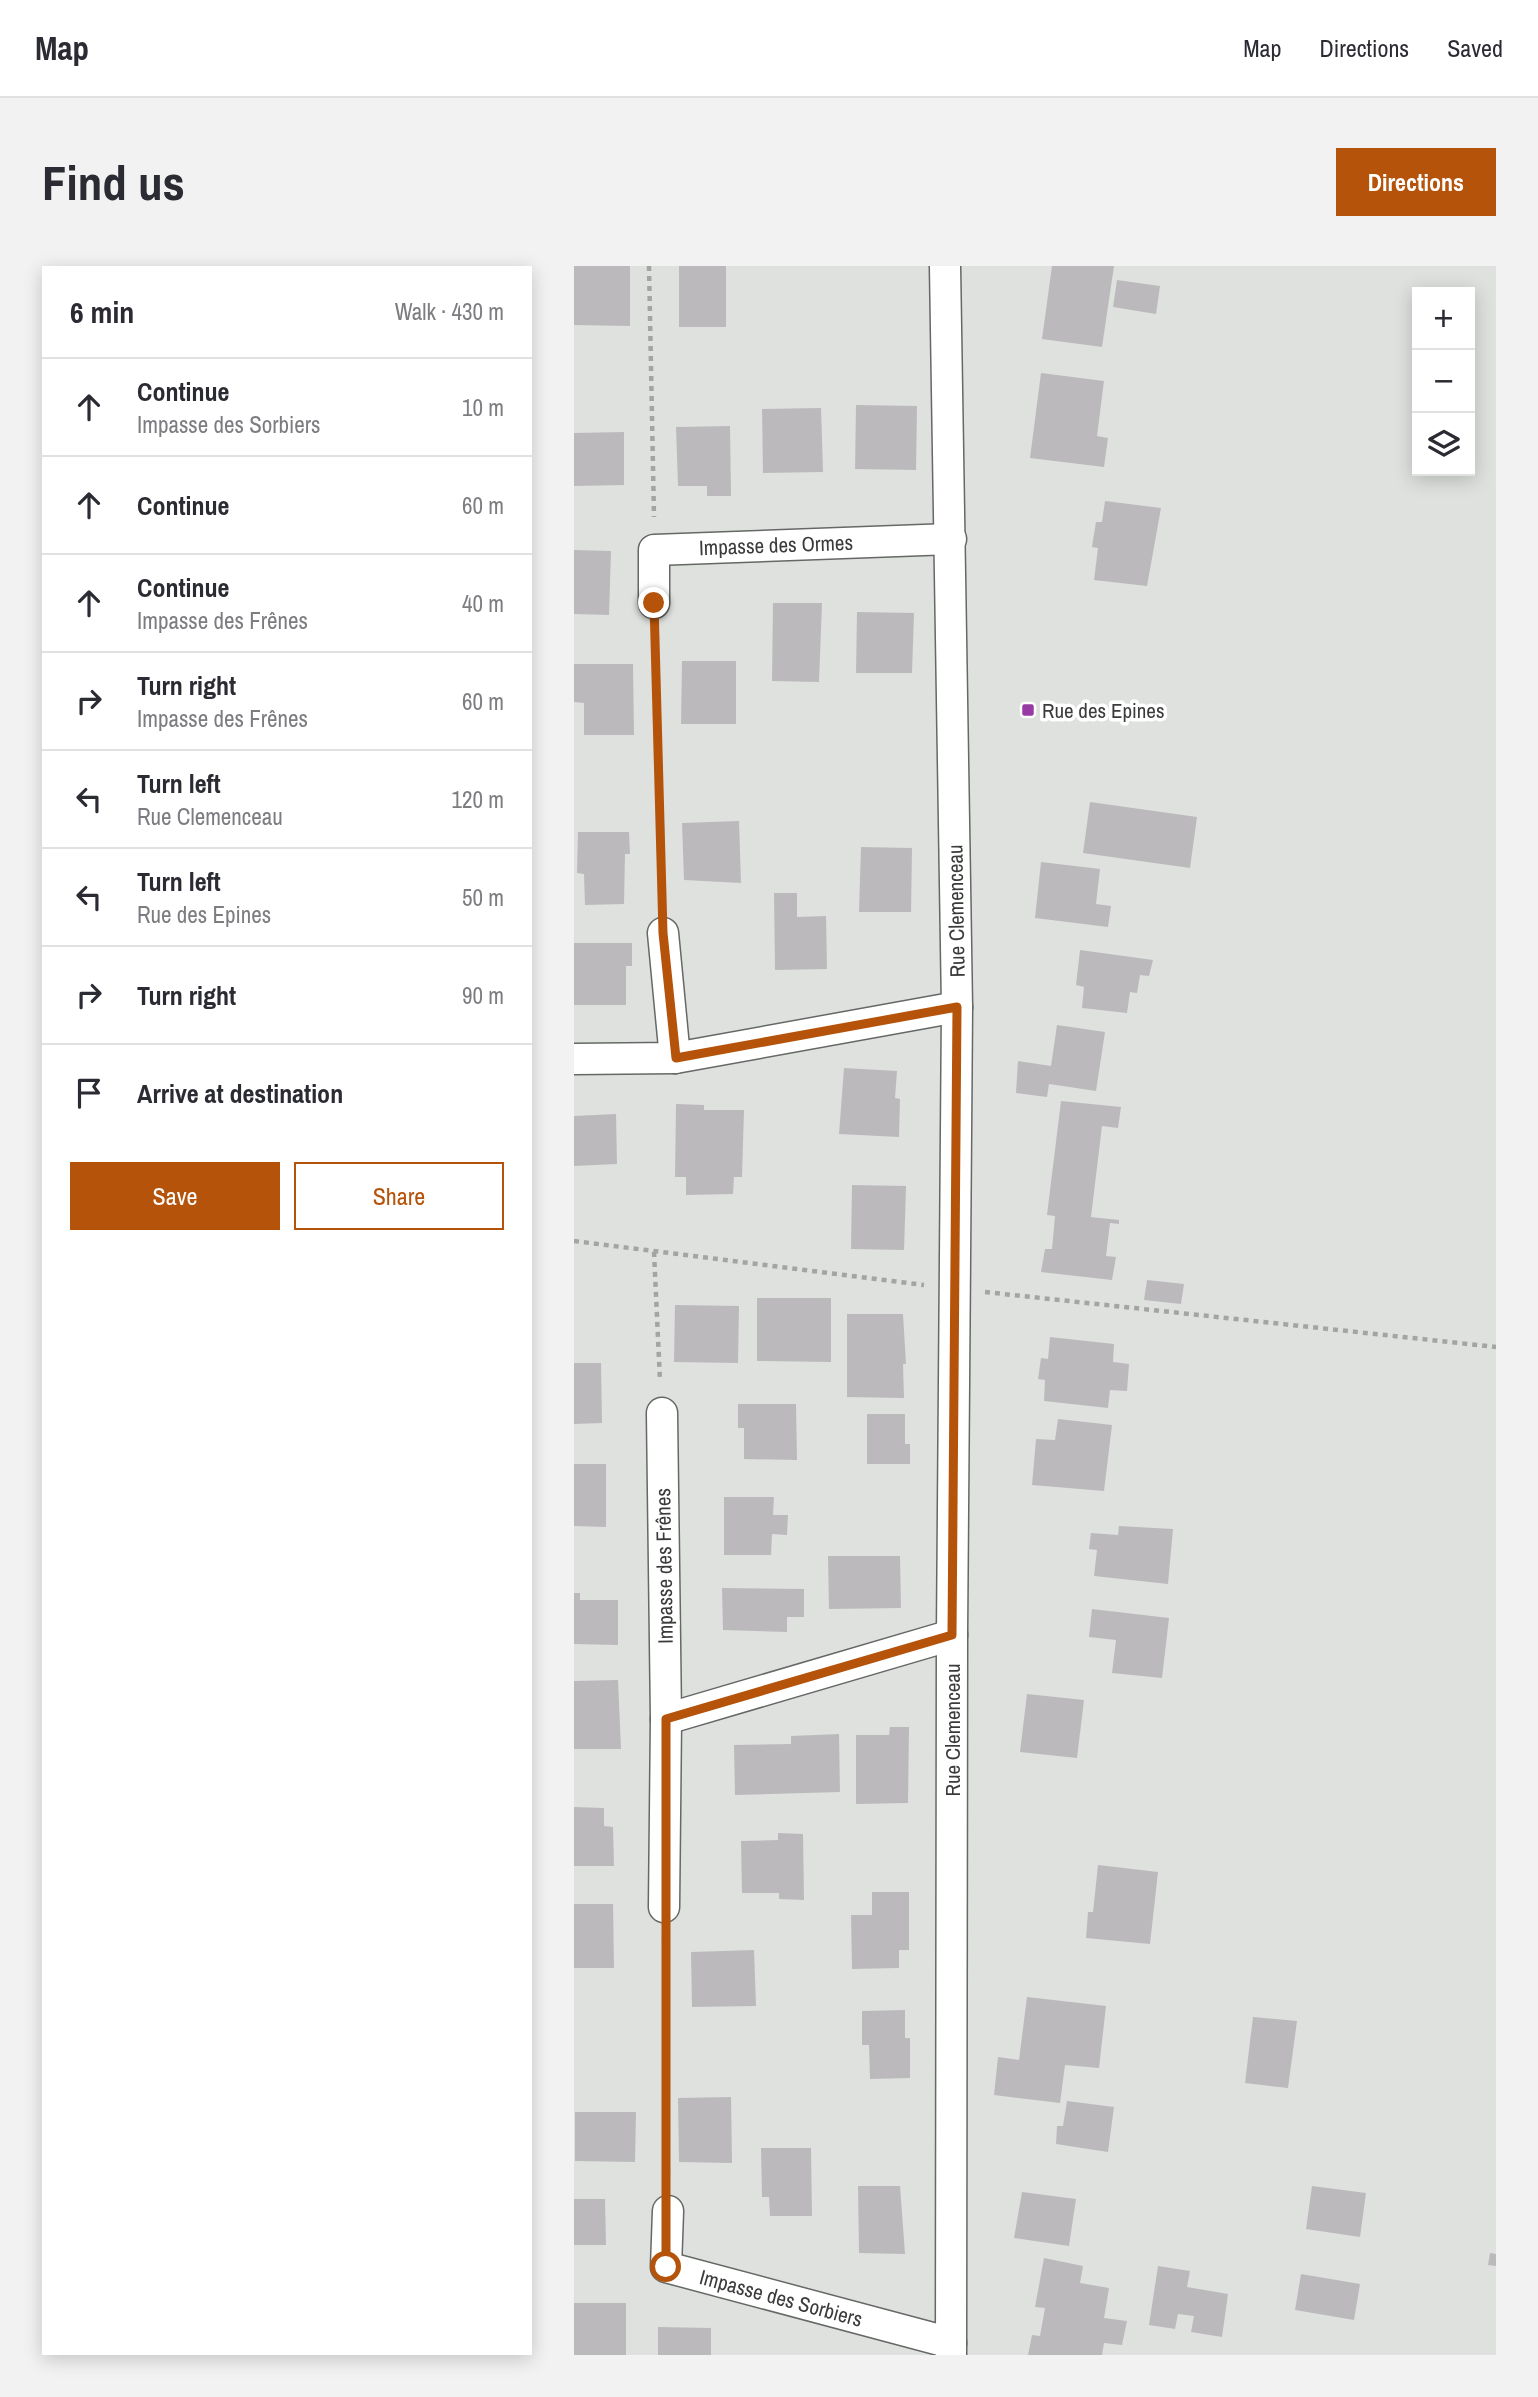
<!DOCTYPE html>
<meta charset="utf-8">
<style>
:root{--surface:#fff;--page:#f2f2f3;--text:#2b2b33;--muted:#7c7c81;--line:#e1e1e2;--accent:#b45309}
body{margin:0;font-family:"Archivo Narrow",sans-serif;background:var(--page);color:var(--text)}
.controls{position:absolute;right:21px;top:21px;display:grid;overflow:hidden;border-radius:0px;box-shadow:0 4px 18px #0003}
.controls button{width:63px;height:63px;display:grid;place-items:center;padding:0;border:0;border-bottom:2px solid var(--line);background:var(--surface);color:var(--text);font:35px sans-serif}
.stop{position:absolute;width:21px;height:21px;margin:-16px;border:5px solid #b45309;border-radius:50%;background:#fff}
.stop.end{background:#b45309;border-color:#fff;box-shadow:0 2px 7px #0008}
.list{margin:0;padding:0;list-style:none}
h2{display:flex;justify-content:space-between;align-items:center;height:91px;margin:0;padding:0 28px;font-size:30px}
h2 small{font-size:23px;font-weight:400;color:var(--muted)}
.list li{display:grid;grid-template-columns:46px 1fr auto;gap:21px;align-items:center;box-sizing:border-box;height:98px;padding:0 28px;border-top:2px solid var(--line)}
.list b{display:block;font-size:26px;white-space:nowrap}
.list p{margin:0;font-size:23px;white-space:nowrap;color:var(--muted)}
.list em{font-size:23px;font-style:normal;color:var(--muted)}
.actions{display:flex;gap:14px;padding:21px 28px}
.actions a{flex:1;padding:16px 0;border:2px solid var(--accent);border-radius:0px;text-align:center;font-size:24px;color:var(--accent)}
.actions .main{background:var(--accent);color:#fff}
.icon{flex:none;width:38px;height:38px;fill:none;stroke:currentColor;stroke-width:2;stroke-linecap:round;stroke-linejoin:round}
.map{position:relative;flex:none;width:922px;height:2089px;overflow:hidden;border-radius:0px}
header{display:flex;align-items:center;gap:42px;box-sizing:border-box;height:98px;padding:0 35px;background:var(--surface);border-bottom:2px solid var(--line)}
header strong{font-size:33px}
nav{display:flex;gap:38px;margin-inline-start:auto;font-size:24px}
.intro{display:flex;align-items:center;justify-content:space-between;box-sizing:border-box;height:168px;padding:0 42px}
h1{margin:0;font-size:49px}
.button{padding:18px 32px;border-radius:0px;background:var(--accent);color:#fff;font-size:24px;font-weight:700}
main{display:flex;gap:42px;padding:0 42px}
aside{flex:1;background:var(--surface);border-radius:0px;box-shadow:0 4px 18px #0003}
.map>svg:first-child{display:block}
.building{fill:#bcb9bd}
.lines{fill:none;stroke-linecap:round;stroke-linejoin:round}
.minor-casing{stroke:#656865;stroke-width:33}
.path{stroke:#a3a5a3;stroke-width:4.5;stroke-dasharray:5 5;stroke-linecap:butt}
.minor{stroke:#fff;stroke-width:30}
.route{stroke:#b45309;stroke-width:9}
.poi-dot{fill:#973aa3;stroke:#fff;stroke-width:2.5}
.labels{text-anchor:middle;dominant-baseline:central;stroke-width:7;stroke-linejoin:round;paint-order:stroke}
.street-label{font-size:21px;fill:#3a3c3a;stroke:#fff}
.poi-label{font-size:21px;fill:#3a3c3a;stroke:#fff;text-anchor:start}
</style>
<header>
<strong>Map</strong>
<nav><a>Map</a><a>Directions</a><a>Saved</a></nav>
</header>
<div class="intro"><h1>Find us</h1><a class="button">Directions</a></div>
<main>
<aside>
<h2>6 min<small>Walk · 430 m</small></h2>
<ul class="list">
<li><svg class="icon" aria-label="ahead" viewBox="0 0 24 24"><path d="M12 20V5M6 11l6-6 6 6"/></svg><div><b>Continue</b><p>Impasse des Sorbiers</p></div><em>10 m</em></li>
<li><svg class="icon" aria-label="ahead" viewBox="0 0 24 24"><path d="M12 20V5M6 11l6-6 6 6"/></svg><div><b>Continue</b></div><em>60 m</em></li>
<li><svg class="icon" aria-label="ahead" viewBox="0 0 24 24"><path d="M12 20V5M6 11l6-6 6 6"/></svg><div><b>Continue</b><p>Impasse des Frênes</p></div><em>40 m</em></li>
<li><svg class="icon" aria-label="right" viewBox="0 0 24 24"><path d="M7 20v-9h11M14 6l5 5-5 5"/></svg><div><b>Turn right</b><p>Impasse des Frênes</p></div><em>60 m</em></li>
<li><svg class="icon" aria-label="left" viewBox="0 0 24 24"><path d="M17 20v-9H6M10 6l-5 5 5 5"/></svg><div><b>Turn left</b><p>Rue Clemenceau</p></div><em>120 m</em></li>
<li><svg class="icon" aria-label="left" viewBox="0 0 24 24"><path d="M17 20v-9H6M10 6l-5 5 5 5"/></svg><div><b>Turn left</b><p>Rue des Epines</p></div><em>50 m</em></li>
<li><svg class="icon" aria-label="right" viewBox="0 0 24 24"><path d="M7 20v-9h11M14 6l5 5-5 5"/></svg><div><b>Turn right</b></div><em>90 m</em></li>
<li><svg class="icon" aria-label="arrive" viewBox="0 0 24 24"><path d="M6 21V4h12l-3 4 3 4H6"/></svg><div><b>Arrive at destination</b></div></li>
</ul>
<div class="actions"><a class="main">Save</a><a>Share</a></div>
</aside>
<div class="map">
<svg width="922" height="2089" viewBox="0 0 922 2089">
<rect width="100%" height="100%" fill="#dee1de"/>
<g class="building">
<polygon points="0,0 56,0 56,60 0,59"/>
<rect x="105" y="0" width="47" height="61"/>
<polygon points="478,0 540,0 528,81 468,73"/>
<polygon points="543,14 586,20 582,48 539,41"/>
<polygon points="467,107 530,115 523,170 534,172 530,201 456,192"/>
<polygon points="282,139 343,140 342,204 281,203"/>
<polygon points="247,142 249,206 189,207 188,143"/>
<polygon points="156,160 157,230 133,230 133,220 104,220 102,161"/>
<polygon points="50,166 50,219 0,220 0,167"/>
<polygon points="531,235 587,242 573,320 520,314 524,282 518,281 519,274 522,256 528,256"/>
<polygon points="0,284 37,285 35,349 0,348"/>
<polygon points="199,337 248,337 245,416 198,415"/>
<polygon points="283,346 340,347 338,407 282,407"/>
<polygon points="108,395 162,395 162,458 107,458"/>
<polygon points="0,398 59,398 60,469 10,469 10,437 0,436"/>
<polygon points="516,536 623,551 616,602 509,587"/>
<polygon points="165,555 167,617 110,614 108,557"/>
<polygon points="4,566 55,566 56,588 51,588 50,638 11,639 10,608 3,607"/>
<polygon points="287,581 338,582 337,646 285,646"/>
<polygon points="467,596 526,603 522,638 537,640 534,661 461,652"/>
<polygon points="200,627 223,627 223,651 252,650 253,703 201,704"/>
<polygon points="0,677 58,677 58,700 52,700 52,739 0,739"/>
<polygon points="506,684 579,694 575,710 566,709 563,727 556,726 553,747 508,742 510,721 502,719"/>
<polygon points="483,759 531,766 522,825 475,818 473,831 442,827 444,795 477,800"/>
<polygon points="270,802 323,805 321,832 326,833 325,871 265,868"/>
<polygon points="487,835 547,841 544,862 528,860 517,951 545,954 545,958 536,957 532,990 542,991 538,1014 467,1006 471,983 478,983 481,950 473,949"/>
<polygon points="102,838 130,839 130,844 170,844 168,911 160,911 159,928 112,929 112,911 101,911"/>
<polygon points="42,848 43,898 0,900 0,850"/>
<polygon points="278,919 332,920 330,984 277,983"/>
<polygon points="573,1014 610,1018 607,1038 570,1034"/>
<polygon points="183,1032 257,1032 257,1096 183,1095"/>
<polygon points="101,1039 165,1040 164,1097 100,1096"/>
<polygon points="273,1048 329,1048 332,1098 329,1098 330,1132 273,1131"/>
<polygon points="476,1071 540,1078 539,1096 555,1098 553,1125 536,1124 534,1142 470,1135 471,1114 464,1113 467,1092 474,1093"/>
<polygon points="0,1097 27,1097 28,1157 0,1158"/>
<polygon points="164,1138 222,1138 223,1194 170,1193 170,1162 164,1162"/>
<polygon points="293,1148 331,1148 331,1178 336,1178 336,1198 293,1198"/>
<polygon points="484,1153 538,1159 530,1225 458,1219 462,1173 481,1174"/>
<polygon points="0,1198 32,1198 32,1261 0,1260"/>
<polygon points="150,1231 200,1231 199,1249 214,1249 213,1269 198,1268 197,1289 150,1289"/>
<polygon points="545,1260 599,1263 594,1318 520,1310 523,1284 515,1283 517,1267 544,1269"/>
<polygon points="254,1290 326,1290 327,1342 255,1343"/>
<polygon points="148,1322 230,1323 230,1351 213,1351 213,1366 149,1364"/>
<polygon points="0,1327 6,1327 6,1334 44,1334 44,1379 0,1378"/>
<polygon points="518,1343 595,1352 588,1412 538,1407 542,1374 515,1371"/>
<polygon points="44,1414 47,1483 0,1483 0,1415"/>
<polygon points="453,1428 510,1434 503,1492 446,1486"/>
<polygon points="316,1461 335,1461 334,1537 282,1538 282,1469 315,1469"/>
<polygon points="265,1468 266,1526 161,1529 160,1479 217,1478 217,1470"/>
<polygon points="0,1541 30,1542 30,1560 39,1561 40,1600 0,1600"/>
<polygon points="204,1567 229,1568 230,1634 205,1633 205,1627 168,1627 167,1575 204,1574"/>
<polygon points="524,1599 584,1606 576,1678 512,1672 514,1646 519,1646"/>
<polygon points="298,1626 335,1626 335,1684 325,1684 325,1702 278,1703 277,1649 298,1649"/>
<polygon points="0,1638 39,1638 40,1702 0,1702"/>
<polygon points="180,1684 182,1740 118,1741 117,1686"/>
<polygon points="453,1731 532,1740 525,1802 491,1799 486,1837 420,1829 424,1791 445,1794"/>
<polygon points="331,1744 331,1772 336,1772 336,1812 296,1813 295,1779 288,1779 288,1745"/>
<polygon points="679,1751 723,1755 714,1822 671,1817"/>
<polygon points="157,1831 158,1897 105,1896 104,1832"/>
<polygon points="493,1835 540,1841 534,1886 482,1878 483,1860 489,1860"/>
<polygon points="1,1846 62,1846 61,1896 1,1895"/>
<polygon points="187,1882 237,1882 238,1950 196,1950 195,1931 188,1931"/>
<polygon points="284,1920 326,1920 331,1988 285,1987"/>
<polygon points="738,1920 792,1927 786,1971 732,1963"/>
<polygon points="448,1926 502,1933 495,1980 440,1972"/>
<polygon points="0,1933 31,1933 32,1979 0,1979"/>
<polygon points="916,1987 922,1988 922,2000 914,1999"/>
<polygon points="470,1992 509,2000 506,2017 535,2022 530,2052 553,2055 548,2079 530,2077 528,2089 454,2089 458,2069 466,2070 471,2042 461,2041"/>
<polygon points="584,2000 616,2005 613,2021 654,2028 648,2071 617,2066 620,2050 604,2048 601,2063 575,2059"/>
<polygon points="727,2008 786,2018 780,2054 721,2044"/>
<rect x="0" y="2037" width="52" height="52"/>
<polygon points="84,2061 137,2062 137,2089 84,2089"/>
</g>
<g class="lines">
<g class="minor-casing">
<g id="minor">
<polyline points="371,0 383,741 378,1369 377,2089"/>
<polyline points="80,337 80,284 377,273"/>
<polyline points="89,667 101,792"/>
<polyline points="0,793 101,792 383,741"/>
<polyline points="88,1147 92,1453 90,1641"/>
<polyline points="92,1453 378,1369"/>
<polyline points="94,1945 92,2001 377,2077"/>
</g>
</g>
<g class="path">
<polyline points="75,0 80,251"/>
<polyline points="81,367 88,634"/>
<polyline points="0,975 350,1019"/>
<polyline points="80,986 86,1115"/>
<polyline points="411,1026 922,1081"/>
<polyline points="90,1673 94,1913"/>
</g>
<use href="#minor" class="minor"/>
</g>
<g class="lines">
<polyline class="route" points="80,337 89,667 102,792 383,741 378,1369 92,1453 92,2001"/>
</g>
<rect class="poi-dot" x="447" y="437" width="14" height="14" rx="3.5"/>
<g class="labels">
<g class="street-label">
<text transform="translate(202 279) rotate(-2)">Impasse des Ormes</text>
<text transform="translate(382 645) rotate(-91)">Rue Clemenceau</text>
<text transform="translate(90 1300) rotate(-91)">Impasse des Frênes</text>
<text transform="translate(378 1464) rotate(-90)">Rue Clemenceau</text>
<text transform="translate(207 2032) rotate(15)">Impasse des Sorbiers</text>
</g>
<g class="poi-label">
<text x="468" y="444">Rue des Epines</text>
</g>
</g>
</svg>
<div class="controls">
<button>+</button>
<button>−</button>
<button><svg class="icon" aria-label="layers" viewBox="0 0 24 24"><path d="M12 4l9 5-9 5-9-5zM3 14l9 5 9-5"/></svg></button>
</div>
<div class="stop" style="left:92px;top:2001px"></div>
<div class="stop end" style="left:80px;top:337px"></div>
</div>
</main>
